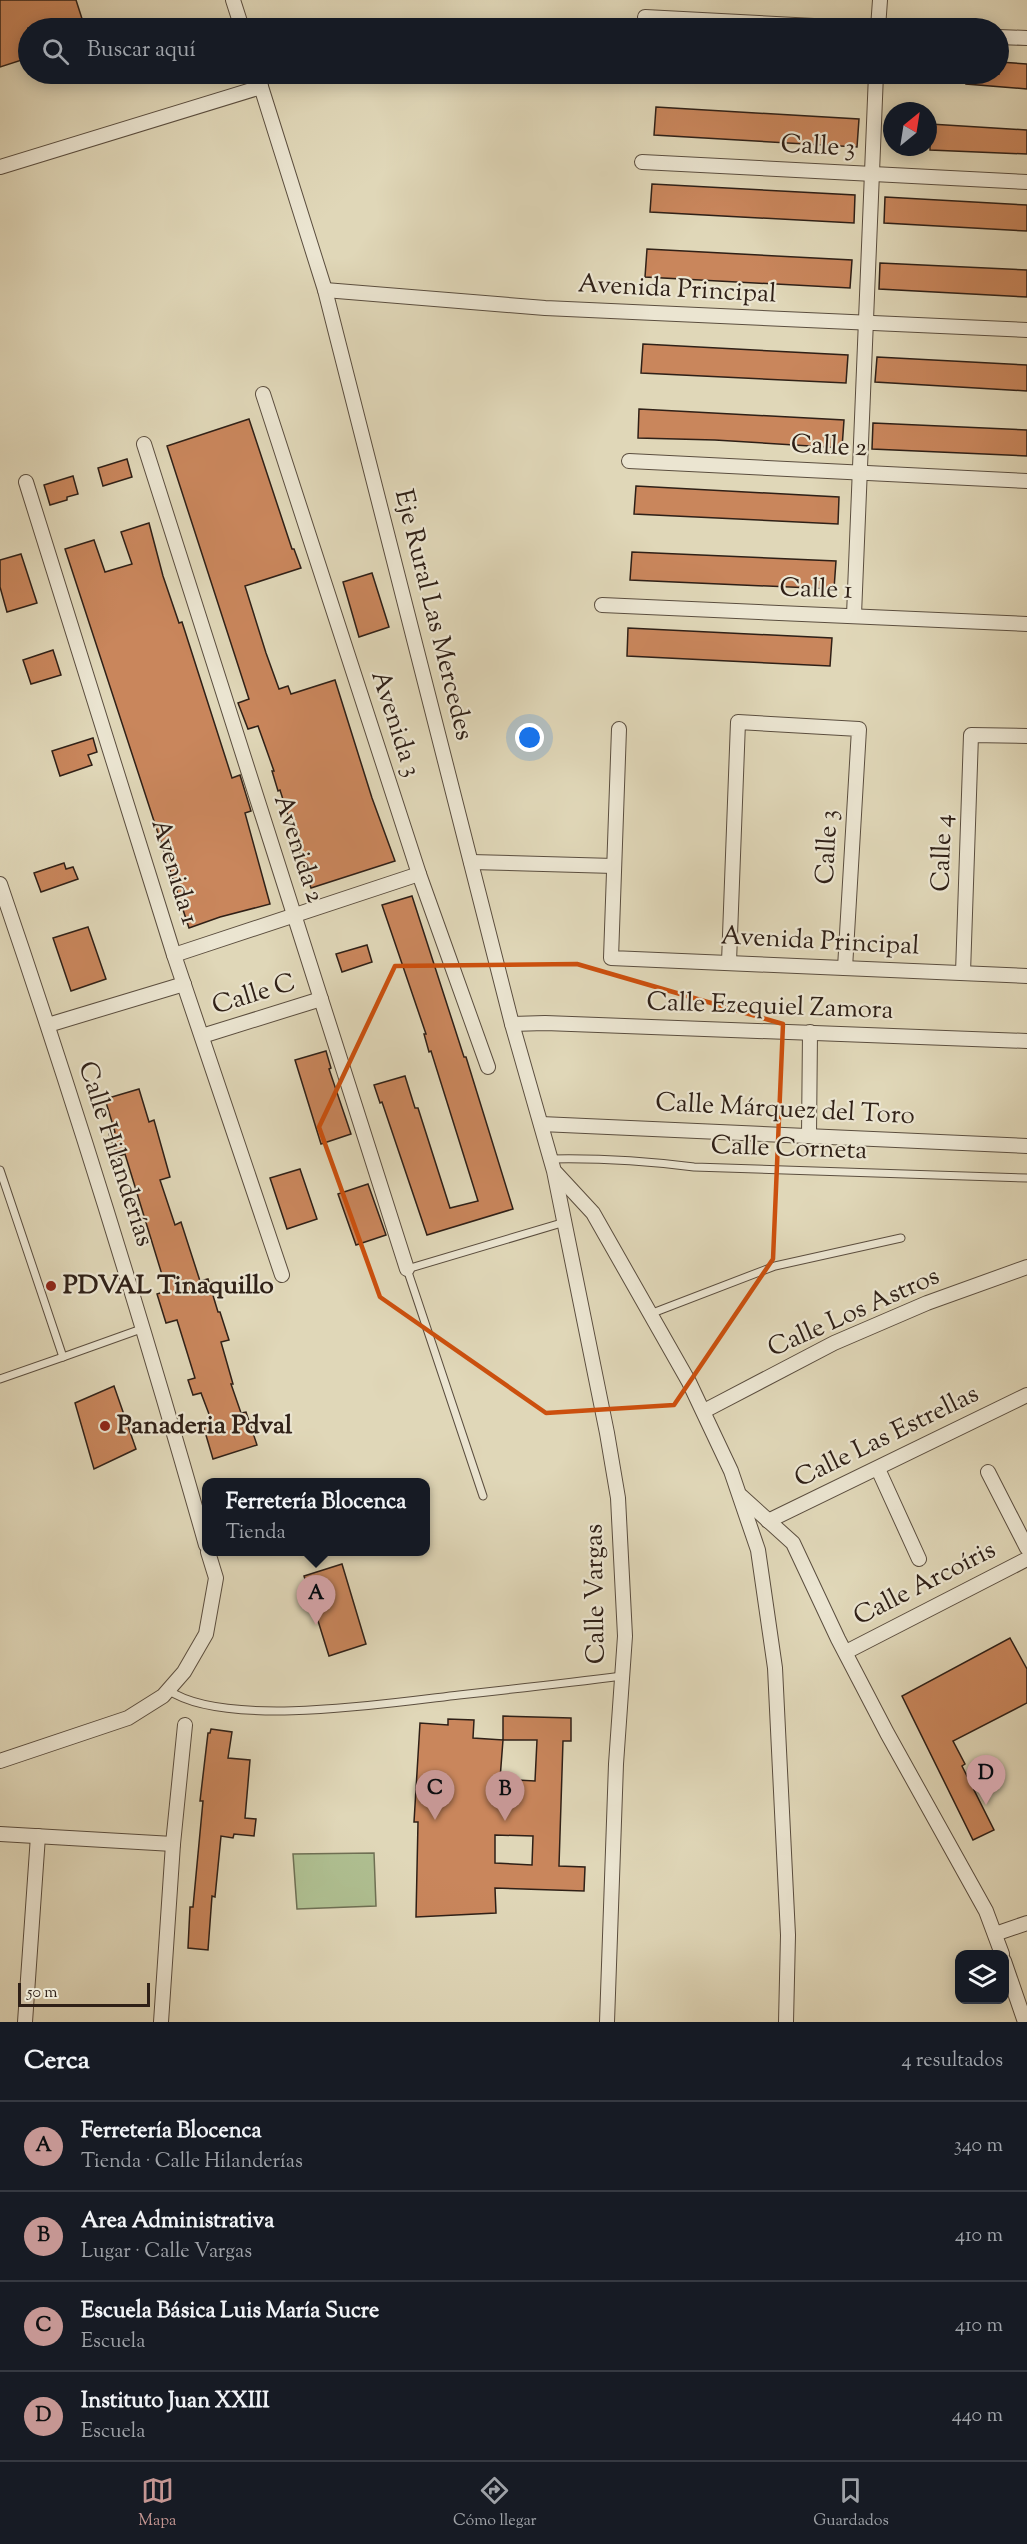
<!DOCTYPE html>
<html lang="es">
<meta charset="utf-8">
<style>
:root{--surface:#171b24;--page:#20242c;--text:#f1f3f6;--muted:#9ea1a6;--line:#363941;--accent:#c59692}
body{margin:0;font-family:"Sorts Mill Goudy",serif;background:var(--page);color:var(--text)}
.controls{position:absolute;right:18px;bottom:18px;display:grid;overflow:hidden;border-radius:12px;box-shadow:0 3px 15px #0003}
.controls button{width:54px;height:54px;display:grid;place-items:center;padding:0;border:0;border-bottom:2px solid var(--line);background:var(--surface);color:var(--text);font:30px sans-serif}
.compass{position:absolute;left:883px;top:102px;width:54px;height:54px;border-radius:50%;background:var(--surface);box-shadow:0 3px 15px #0003;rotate:30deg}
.scale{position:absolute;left:18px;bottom:15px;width:132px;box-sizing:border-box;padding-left:6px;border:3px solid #2f2017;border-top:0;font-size:16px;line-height:21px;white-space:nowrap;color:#2f2017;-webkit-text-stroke:4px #ebe5d1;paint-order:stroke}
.you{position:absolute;left:530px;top:738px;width:21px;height:21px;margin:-15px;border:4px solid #fff;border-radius:50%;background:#1a73e8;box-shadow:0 0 0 9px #1a73e833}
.badge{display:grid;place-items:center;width:39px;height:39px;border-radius:50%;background:var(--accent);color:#111;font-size:20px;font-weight:700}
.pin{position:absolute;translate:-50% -50px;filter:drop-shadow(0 2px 3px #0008)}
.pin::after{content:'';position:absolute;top:32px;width:21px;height:18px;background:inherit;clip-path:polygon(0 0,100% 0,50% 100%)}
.popup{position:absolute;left:202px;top:1478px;width:228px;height:78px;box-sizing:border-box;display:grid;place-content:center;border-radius:12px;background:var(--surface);filter:drop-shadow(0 2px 4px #0005);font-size:20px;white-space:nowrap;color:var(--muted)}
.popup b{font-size:22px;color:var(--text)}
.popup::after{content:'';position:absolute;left:50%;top:100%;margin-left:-12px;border:12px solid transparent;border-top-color:var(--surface)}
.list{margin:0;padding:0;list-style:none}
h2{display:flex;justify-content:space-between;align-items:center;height:78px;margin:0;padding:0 24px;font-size:26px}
h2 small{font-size:20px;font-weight:400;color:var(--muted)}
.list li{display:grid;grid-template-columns:39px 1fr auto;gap:18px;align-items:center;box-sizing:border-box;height:90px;padding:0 24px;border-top:2px solid var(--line)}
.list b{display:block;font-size:22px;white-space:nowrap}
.list p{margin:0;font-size:20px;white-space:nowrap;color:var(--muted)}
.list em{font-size:20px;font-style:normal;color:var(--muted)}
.icon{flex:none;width:33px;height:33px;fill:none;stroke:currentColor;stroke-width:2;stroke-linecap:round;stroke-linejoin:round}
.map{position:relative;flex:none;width:1027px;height:2022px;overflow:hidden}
.search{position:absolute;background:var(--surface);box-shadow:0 3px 15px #0003;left:18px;right:18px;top:18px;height:66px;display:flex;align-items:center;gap:15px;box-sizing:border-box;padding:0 21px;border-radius:33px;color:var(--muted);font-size:22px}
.sheet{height:438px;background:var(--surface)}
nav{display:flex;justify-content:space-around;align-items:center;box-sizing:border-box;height:84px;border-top:2px solid var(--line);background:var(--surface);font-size:16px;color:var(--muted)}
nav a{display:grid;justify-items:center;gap:3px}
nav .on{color:var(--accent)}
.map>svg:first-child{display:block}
.green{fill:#afbf91;stroke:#6f7054;stroke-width:1.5}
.building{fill:#c9865c;stroke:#2f2017;stroke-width:1.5;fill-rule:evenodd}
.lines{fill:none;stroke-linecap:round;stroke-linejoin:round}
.service-casing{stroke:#5b4e3f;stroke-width:9}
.minor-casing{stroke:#5b4e3f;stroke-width:16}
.service{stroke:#ebe5d1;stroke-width:7}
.minor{stroke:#ebe5d1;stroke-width:14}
.marked{fill:none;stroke:#cc500e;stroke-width:4.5;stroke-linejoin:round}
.poi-dot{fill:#8f2418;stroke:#ebe5d1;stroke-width:2}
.labels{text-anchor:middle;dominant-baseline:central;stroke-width:4.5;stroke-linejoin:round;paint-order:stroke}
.street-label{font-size:26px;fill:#2f2017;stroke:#ebe5d1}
.poi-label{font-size:26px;font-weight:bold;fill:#2f2017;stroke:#ebe5d1;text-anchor:start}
</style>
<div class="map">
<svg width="1027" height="2022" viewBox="0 0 1027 2022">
<rect width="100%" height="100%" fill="#e0d7b8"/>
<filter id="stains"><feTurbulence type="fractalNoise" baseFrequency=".00333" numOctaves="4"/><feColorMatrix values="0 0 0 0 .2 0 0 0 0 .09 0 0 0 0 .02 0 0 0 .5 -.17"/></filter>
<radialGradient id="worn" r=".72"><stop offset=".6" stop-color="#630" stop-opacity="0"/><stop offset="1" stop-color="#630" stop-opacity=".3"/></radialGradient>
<polygon class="green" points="374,1853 376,1906 297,1909 293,1854"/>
<g class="building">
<polygon points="0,0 76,0 85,28 28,28 28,58 0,67"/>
<polygon points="999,62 1027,64 1027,89 966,84 967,74 999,74"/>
<polygon points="656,107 859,119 857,147 654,135"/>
<polygon points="930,124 1027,130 1027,154 930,150"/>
<polygon points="652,184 855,195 854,223 650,212"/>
<polygon points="885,197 1027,205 1027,231 884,223"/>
<polygon points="647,249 852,260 850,288 645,277"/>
<polygon points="880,263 1027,270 1027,297 879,289"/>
<polygon points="643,344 848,355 846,383 641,373"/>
<polygon points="877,357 1027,365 1027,391 875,382"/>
<polygon points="639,409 844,420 842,448 715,440 638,438"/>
<polygon points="249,419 292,549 294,549 301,568 245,586 266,653 279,689 288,686 291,694 335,680 372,798 395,861 311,888 280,790 278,791 272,771 274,771 258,726 248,729 238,703 249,699 167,446"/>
<polygon points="873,423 1027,430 1027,456 872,449"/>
<polygon points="127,459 132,477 103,486 98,468"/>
<polygon points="73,476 78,494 67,497 67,500 50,505 44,485"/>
<polygon points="636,486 839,497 838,524 634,514"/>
<polygon points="149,523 163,576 179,623 182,622 232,778 240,775 251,811 245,813 270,904 220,917 189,928 65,549 94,540 105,572 132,564 121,532"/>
<polygon points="632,552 836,561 834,589 630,580"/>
<polygon points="21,554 37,603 7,612 0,587 0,560"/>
<polygon points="372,573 389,627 359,637 343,582"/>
<polygon points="628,628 832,638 830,666 627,656"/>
<polygon points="53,650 61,675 31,684 23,660"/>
<polygon points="93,738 97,752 88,755 92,765 60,776 52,751"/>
<polygon points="64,863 66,869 73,867 78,879 41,892 34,873"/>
<polygon points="412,896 464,1057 466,1057 513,1209 427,1235 382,1102 380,1103 374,1085 405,1076 415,1108 418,1108 450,1208 478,1201 431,1051 429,1052 424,1034 426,1034 382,905"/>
<polygon points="88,927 106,979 71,991 53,938"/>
<polygon points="367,945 372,962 342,972 336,954"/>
<polygon points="326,1051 331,1068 329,1069 351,1134 321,1144 295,1060"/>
<polygon points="139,1089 149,1122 154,1120 170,1177 160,1180 175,1225 181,1222 200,1281 208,1279 218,1312 220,1312 229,1340 221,1342 233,1384 231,1384 241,1413 246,1412 257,1445 213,1459 203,1425 212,1422 201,1393 193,1395 188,1380 195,1378 177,1320 166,1323 157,1294 167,1291 125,1154 117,1157 109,1134 115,1132 105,1099"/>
<polygon points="300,1169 317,1219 287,1229 270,1178"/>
<polygon points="368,1184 386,1235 356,1245 338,1194"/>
<polygon points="114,1386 136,1449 94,1469 75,1403"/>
<polygon points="342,1564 366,1644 329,1656 304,1576"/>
<polygon points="1010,1638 1027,1669 1027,1703 953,1741 965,1764 962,1766 994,1830 973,1840 902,1696"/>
<path d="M503 1716 571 1718V1741H563L559 1866 585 1867 584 1891 495 1888 496 1913 416 1917 418 1822H414L420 1723 448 1725V1719L474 1720 473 1738 503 1740ZM503 1740H537L535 1781 500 1779ZM495 1835 533 1836 532 1865 495 1863Z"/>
<polygon points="211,1729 232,1732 228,1758 250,1760 245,1818 256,1819 254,1836 234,1834 233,1838 221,1836 215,1897 212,1896 208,1950 188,1948 190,1907 193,1907 203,1801 200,1801 208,1733 210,1733"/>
</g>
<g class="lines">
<g class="service-casing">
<g id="service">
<path d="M551 1159C599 1158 646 1161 694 1167L1027 1178"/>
<polyline points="0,1170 63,1357 144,1328"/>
<polyline points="650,1314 775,1266 901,1238"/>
<polyline points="0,1379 63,1357"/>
<polyline points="483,1496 407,1269 565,1222"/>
<path d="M168 1690C225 1729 391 1703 459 1695 514 1689 568 1683 622 1676"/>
</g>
</g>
<g class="minor-casing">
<g id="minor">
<polyline points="233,0 242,28"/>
<polyline points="645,17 852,28"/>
<polyline points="878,28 880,0"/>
<polyline points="998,37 1027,38"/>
<polyline points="257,74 325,290 512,1024 554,1171 607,1433 618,1498 625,1636 616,1764 607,2022"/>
<polyline points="642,162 1027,182"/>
<polyline points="0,167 261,87"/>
<polyline points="325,290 545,308 1027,330"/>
<polyline points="263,394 419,874 488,1067"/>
<polyline points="144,444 407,1269"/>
<polyline points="629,461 1027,481"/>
<polyline points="26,482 174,955 282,1275"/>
<polyline points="602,605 1027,624"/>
<polyline points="854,615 876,74"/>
<polyline points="619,729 611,958 1027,976"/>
<polyline points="471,862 614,866"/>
<path d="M0 884C75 1103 143 1323 206 1545"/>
<polyline points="174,955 419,874"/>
<polyline points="729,962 738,722 859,729 845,968"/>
<polyline points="963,973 971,735 1027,736"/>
<polyline points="512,1024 545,1023 1027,1041"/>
<polyline points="48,1025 184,984"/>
<polyline points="202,1036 321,999"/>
<polyline points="541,1124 1027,1146"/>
<polyline points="809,1135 810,1032"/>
<polyline points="556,1173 593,1213 689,1382 731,1471 758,1550 775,1668 788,1935 786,2022"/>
<polyline points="704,1411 834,1343 927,1303 1027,1267"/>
<polyline points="878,1469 919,1559"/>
<polyline points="988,1472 1027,1548"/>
<polyline points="741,1496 793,1543 838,1639 887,1733 986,1911 1002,1954"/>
<polyline points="768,1521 1027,1395"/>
<polyline points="846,1652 1027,1559"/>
<polyline points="0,1761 128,1718 163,1696 184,1672 206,1634 216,1578 208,1552"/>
<polyline points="0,1834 173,1844"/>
<polyline points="995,1934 1027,1923"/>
<polyline points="1004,1961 1025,2022"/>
<polyline points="25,2022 38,1836"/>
<polyline points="161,2022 173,1844 185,1725"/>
</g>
</g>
<use href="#service" class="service"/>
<use href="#minor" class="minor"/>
</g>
<path class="marked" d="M577 964 783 1024 773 1259 674 1405 546 1413 380 1297 319 1127 395 966Z"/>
<g class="poi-dot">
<circle cx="51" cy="1286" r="6"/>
<circle cx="105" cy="1426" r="6"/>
</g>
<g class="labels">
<g class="street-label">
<text transform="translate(818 147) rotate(3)">Calle 3</text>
<text transform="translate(677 290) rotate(3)">Avenida Principal</text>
<text transform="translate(829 447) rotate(3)">Calle 2</text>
<text transform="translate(816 590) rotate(2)">Calle 1</text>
<text transform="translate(433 615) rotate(76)">Eje Rural Las Mercedes</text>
<text transform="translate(395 724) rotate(72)">Avenida 3</text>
<text transform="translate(828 847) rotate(-87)">Calle 3</text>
<text transform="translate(298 849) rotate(72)">Avenida 2</text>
<text transform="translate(943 853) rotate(-88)">Calle 4</text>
<text transform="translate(174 872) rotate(73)">Avenida 1</text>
<text transform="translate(820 942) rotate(3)">Avenida Principal</text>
<text transform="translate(254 995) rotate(-17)">Calle C</text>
<text transform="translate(770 1007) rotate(2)">Calle Ezequiel Zamora</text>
<text transform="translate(785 1110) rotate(3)">Calle Márquez del Toro</text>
<text transform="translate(789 1149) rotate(2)">Calle Corneta</text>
<text transform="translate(115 1154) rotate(72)">Calle Hilanderías</text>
<text transform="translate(854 1313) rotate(-24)">Calle Los Astros</text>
<text transform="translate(887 1437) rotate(-26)">Calle Las Estrellas</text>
<text transform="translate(925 1584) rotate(-27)">Calle Arcoíris</text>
<text transform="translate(596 1594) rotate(-91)">Calle Vargas</text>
</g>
<g class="poi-label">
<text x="63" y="1286">PDVAL Tinaquillo</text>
<text x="117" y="1426">Panaderia Pdval</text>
</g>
</g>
<rect width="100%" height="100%" filter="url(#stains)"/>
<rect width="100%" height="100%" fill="url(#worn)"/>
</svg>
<div class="controls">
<button><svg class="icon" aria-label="layers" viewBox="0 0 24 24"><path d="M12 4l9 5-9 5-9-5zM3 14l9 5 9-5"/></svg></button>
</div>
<svg class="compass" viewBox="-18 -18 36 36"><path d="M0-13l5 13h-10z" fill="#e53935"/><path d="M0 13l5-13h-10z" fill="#9ea1a6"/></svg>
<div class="scale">50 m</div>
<div class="you"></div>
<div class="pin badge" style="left:316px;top:1625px">A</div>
<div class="popup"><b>Ferretería Blocenca</b>Tienda</div>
<div class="pin badge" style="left:505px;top:1821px">B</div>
<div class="pin badge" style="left:435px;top:1820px">C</div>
<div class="pin badge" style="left:986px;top:1805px">D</div>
<div class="search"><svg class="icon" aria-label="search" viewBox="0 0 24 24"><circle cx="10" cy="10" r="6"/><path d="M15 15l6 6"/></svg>Buscar aquí</div>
</div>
<section class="sheet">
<h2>Cerca<small>4 resultados</small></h2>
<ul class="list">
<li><span class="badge">A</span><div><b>Ferretería Blocenca</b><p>Tienda · Calle Hilanderías</p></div><em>340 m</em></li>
<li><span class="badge">B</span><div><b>Area Administrativa</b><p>Lugar · Calle Vargas</p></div><em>410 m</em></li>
<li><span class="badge">C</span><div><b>Escuela Básica Luis María Sucre</b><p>Escuela</p></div><em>410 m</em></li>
<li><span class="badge">D</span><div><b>Instituto Juan XXIII</b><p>Escuela</p></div><em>440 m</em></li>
</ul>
</section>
<nav>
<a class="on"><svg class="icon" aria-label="map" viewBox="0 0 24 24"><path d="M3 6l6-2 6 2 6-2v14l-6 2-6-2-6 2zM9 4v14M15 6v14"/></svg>Mapa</a>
<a><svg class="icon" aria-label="directions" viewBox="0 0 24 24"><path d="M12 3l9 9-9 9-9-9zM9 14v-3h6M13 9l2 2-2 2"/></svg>Cómo llegar</a>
<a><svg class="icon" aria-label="saved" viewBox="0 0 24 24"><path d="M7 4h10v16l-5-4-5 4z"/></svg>Guardados</a>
</nav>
